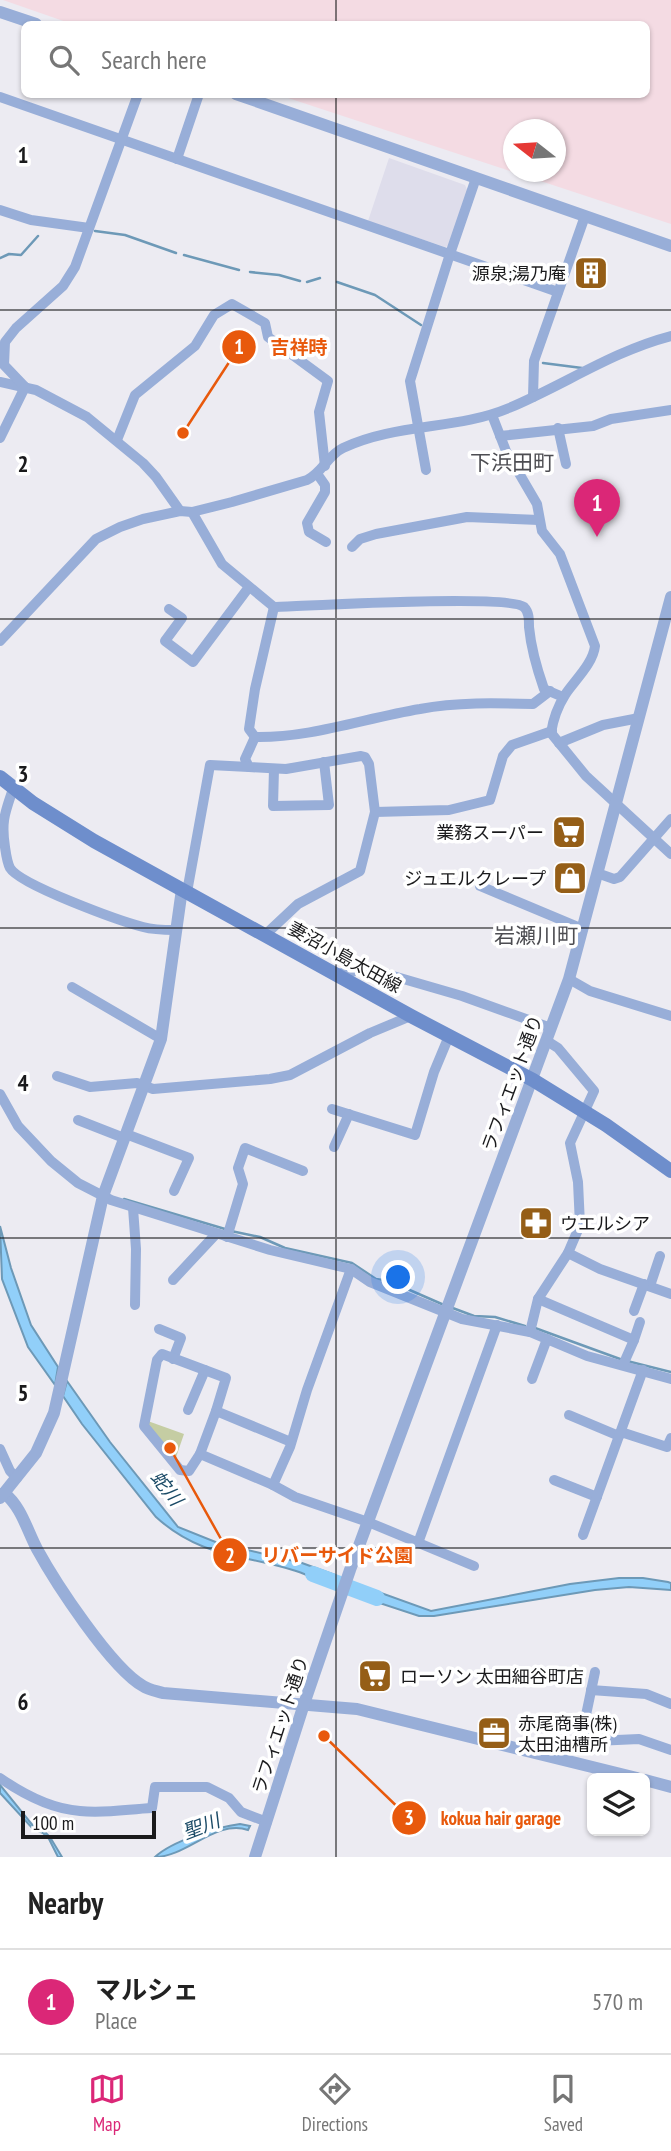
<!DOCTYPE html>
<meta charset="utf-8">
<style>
:root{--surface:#fff;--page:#f2f2f2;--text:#222;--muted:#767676;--line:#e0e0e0;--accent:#db2777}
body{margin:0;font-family:"PT Sans Narrow","Noto Sans JP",sans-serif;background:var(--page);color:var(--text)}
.controls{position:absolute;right:21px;bottom:21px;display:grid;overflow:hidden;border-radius:10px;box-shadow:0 2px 5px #0004}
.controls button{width:63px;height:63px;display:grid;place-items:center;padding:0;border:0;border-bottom:2px solid var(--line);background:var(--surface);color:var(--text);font:35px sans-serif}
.compass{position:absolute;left:503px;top:119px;width:63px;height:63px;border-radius:50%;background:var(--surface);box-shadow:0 2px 5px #0004;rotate:287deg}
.scale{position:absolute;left:21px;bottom:18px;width:135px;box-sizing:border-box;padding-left:7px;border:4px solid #1a1a1c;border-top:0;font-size:19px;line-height:24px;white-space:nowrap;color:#1a1a1c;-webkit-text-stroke:5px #fff;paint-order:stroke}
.you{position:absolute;left:399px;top:1278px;width:24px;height:24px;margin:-18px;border:5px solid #fff;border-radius:50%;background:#1a73e8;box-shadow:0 0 0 10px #1a73e833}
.badge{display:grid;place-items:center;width:46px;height:46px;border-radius:50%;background:var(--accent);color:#fff;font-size:23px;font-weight:700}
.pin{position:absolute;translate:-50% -58px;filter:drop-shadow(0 2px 4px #0008)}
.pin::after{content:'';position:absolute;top:37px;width:24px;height:21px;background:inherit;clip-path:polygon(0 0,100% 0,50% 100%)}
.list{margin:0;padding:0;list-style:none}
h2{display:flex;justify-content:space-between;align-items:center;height:91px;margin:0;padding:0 28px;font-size:30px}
h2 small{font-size:23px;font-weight:400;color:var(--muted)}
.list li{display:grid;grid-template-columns:46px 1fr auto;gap:21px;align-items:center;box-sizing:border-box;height:105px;padding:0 28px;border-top:2px solid var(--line)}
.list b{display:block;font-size:26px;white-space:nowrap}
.list p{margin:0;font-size:23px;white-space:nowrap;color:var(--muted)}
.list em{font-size:23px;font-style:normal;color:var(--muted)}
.icon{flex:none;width:38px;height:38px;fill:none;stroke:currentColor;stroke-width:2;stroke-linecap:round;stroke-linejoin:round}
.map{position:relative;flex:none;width:671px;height:1857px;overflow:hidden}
.search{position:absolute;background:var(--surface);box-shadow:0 2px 5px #0004;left:21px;right:21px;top:21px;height:77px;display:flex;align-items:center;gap:18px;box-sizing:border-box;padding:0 24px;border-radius:10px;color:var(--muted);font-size:26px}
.sheet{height:196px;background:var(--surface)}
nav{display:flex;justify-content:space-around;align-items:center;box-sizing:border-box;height:98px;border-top:2px solid var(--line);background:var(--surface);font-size:19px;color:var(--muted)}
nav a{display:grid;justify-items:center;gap:4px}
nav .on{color:var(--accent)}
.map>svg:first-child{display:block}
.built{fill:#deddeb}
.industrial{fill:#f4dbe3;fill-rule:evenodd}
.green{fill:#c5cda3}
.water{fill:#91cff9;stroke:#6d99b7;stroke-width:2}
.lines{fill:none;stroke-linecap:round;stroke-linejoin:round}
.stream{stroke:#6d99b7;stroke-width:2.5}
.river{stroke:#91cff9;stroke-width:16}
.minor{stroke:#98aed8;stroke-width:10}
.tertiary{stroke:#98aed8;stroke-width:12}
.secondary{stroke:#6e8ecc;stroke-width:14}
.grid{fill:none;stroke:#1a1a1c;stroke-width:2;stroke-opacity:0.55}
.labels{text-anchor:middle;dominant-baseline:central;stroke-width:7;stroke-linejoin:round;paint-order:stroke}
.poi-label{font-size:18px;fill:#1a1a1c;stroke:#fff;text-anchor:end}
.street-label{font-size:18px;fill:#1a1a1c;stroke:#fff}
.water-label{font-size:19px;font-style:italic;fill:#1a4a66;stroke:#fff}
.quarter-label{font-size:21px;fill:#4d4d52;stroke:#fff}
.grid-label{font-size:23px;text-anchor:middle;font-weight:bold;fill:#1a1a1c;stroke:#fff;stroke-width:7;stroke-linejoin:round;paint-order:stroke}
.leader{fill:none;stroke:#e8590c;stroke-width:2.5}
.callout-dot{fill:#e8590c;stroke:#fff;stroke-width:2.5}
.mark-label{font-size:21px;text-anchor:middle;font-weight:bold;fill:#fff}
.callout-label{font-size:19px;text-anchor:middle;font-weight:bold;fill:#e8590c;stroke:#fff;stroke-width:7;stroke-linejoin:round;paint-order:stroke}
</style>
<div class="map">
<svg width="671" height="1857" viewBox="0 0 671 1857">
<rect width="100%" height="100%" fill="#ecebf2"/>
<polygon class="built" points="389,158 465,185 468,192 449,246 445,247 368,221"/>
<path class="industrial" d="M3 0H671V224L279 95 646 94V24H72ZM514 130H556V172H514Z"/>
<polygon class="green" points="145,1420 184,1434 174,1463"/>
<g class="water">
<polygon points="0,1226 11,1268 31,1325 58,1367 55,1385 28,1347 2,1279"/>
<path d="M67 1381 110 1442 178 1527 218 1543 302 1563 335 1575 332 1586C320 1581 308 1575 296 1571 243 1554 201 1558 156 1517L82 1424 63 1396Z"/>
<polygon points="619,1578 643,1578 668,1582 671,1583 671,1590 629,1587 595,1590 434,1616 419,1616 355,1595 359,1585 431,1611 570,1584"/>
<polygon points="0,1785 34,1827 40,1827 50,1837 62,1857 58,1857 49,1839 43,1833 33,1829 0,1793"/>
<path d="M240 1824 250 1826 248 1830C216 1819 187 1857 155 1857 172 1841 217 1827 240 1824Z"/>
</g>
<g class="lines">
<g class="stream">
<polyline points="95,231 125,235 176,253"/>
<polyline points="184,255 239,270"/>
<polyline points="0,258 9,254 21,255 38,236"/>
<polyline points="250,272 279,275 300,281"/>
<polyline points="307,282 320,278"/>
<polyline points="337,282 375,295 421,325"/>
<polyline points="543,363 582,368"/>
<polyline points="124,1199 225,1229"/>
<polyline points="231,1231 260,1237 285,1248 352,1263 376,1279 389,1281 444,1305"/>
<polyline points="450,1307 474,1316 495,1317 525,1326"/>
<polyline points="535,1328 620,1359"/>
<polyline points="627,1361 671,1372"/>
</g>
<polyline class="river" points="313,1574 377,1598"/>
<g class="minor">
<polyline points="0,97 558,292"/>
<polyline points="177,159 199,94"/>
<polyline points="0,210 31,220 89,228"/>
<polyline points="0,382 36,390 87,417 143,463 156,477 180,511"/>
<polyline points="25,387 4,365 5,342 16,328 63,286 75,267 138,94"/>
<polyline points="533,397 534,361 585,216"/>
<path d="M492 415 506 451 537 504 542 531 560 554 595 646C593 664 574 681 565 695 558 706 553 720 551 733L586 776 671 854"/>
<polyline points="558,428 566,464"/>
<polyline points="500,436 593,426 611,419 671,410"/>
<polyline points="0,438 25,387"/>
<polyline points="117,440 135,395 195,346 214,315 232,304 265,323 268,337 328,381 319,412 325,466"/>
<polyline points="426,470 410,381 450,254 476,178"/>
<polyline points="318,475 325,485 325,492 307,523 309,532 326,542"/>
<path d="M192 512 222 564 274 607C307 606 508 594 524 607 529 612 529 619 529 627 531 648 537 669 544 689L563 697"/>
<polyline points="352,547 360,539 376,534 467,517 539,520"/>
<path d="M274 607 255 689 249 729 255 737C311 738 365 718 420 709 457 702 495 703 533 704L550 691"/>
<polyline points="169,609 182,618 165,641 193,662 249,587"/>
<path d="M0 641 96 539 120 527 143 519 180 511 192 512 232 502 307 480C322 473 328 455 343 448 396 423 457 430 509 408 564 385 613 351 671 336"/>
<polyline points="255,737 245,759 249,767 286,769 361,756 365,757 369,764 375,812 360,871 298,904 265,935"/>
<polyline points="559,743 603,725 639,718"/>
<polyline points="274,769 273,806 329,805 324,762"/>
<path d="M13 789C5 813 1 821 5 847 6 854 7 862 10 868 20 885 120 921 143 927 154 930 164 930 175 930"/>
<polyline points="375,812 449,810 490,800 503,756 512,745 552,731"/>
<polyline points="597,873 614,879 620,877 671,819"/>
<polyline points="480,886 583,929"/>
<polyline points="187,892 210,765 249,767"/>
<polyline points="336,974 369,969 462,996 551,1028"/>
<polyline points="569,979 590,991 671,1016"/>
<polyline points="72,987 161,1039"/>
<polyline points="57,1076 90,1087 137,1083 153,1089 270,1079 290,1075 370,1033 411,1016"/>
<polyline points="0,1094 18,1126 51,1161 78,1183 111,1200 270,1250 351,1269 370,1282 462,1319 530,1332 587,1356 671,1379"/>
<polyline points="332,1109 415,1135 434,1072 449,1036"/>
<polyline points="78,1120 124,1138"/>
<polyline points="126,1134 189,1158 174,1191"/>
<polyline points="334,1147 349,1114"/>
<polyline points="133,1208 136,1249 135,1305"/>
<polyline points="227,1237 243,1184 238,1168 245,1148 303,1171"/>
<polyline points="568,1253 600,1269 671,1294"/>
<polyline points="351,1269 307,1390 290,1447 273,1485 295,1497 368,1522 474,1566"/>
<polyline points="173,1280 216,1234"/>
<polyline points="650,1286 660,1256"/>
<polyline points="538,1299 634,1340 640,1322"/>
<polyline points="634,1311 644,1284"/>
<polyline points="159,1329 181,1338 173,1359"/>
<polyline points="530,1332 538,1299 568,1253 580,1225 578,1182 570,1143 594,1091 558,1048 547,1041"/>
<polyline points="623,1365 634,1340"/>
<polyline points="532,1379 547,1339"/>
<polyline points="188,1410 205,1370"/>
<polyline points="569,1415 619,1436"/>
<polyline points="621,1432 667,1447 671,1438"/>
<polyline points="0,1449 10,1471 17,1478"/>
<polyline points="200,1454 189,1471 180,1470 144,1426 157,1360 162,1354 226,1378 216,1411"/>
<polyline points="554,1480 597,1497"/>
<polyline points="273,1485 200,1454 216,1411 291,1442"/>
<polyline points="583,1535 643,1370"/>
<polyline points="418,1543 497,1325"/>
<polyline points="591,1690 646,1694 671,1704"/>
<polyline points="595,1741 586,1715 595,1672"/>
<polyline points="541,1754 595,1741 639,1739 671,1750"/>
<path d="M0 1778C23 1794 52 1809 80 1811 104 1814 129 1809 152 1808L155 1787H207L229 1798 241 1812 267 1822"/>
</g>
<g class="tertiary">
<polyline points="0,12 36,24"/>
<polyline points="236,94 671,246"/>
<path d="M4 1493C21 1506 27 1530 37 1549 55 1582 111 1668 143 1686 149 1690 157 1691 163 1693L357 1709 637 1778"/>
<polyline points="0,1498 36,1453 54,1413 103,1196 161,1039 182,889"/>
<polyline points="645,1780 671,1787"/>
<polyline points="255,1857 304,1704 350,1570 569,979 671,597"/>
</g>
<polyline class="secondary" points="0,777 33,803 94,841 411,1016 533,1080 606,1125 671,1171"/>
</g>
<path class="grid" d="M336 0V24M336 94V1857M0 310H671M0 619H671M0 928H671M0 1238H671M0 1548H671"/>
<defs>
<g id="building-square" transform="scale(1.75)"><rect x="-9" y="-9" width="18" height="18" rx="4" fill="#955e17" stroke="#fff"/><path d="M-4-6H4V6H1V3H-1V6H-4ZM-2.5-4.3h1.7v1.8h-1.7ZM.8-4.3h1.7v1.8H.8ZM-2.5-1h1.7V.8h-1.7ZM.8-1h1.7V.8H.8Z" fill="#fff"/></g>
<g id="supermarket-square" transform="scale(1.75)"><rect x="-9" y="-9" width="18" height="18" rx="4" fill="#955e17" stroke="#fff"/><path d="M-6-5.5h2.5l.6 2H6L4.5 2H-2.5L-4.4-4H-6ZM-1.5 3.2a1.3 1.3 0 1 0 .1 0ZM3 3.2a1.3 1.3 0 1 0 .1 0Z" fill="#fff"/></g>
<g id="shop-square" transform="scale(1.75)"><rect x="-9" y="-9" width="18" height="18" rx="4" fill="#955e17" stroke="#fff"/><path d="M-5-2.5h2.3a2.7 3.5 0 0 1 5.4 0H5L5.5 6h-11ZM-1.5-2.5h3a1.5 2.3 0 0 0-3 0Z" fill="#fff"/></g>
<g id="pharmacy-square" transform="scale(1.75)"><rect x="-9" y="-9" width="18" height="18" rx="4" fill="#955e17" stroke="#fff"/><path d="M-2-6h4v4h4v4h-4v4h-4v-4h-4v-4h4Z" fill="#fff"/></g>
<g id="office-square" transform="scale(1.75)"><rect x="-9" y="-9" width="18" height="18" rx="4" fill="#955e17" stroke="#fff"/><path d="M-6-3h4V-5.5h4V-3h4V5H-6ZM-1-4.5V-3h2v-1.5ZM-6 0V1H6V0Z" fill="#fff"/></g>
</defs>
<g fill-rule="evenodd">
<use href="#building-square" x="591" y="273"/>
<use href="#supermarket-square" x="569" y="832"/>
<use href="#shop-square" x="570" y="878"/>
<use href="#pharmacy-square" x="536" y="1223"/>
<use href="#supermarket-square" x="375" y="1676"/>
<use href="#office-square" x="494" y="1733"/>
</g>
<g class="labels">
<g class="poi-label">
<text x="566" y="273">源泉;湯乃庵</text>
<text x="544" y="832">業務スーパー</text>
<text x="546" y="878">ジュエルクレープ</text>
<text x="560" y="1223" text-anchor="start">ウエルシア</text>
<text x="400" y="1676" text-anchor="start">ローソン 太田細谷町店</text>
<text x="518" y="1723" text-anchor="start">赤尾商事(株)<tspan x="518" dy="21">太田油槽所</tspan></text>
</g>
<g class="street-label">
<text transform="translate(345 957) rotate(29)">妻沼小島太田線</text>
<text transform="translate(512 1083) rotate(-70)">ラフィエット通り</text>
<text transform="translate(280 1725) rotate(-72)">ラフィエット通り</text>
</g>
<g class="water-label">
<text transform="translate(167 1488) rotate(52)">蛇川</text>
<text transform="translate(201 1826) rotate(-21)">聖川</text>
</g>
<g class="quarter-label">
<text x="512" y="462">下浜田町</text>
<text x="536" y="935">岩瀬川町</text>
</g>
</g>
<g class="grid-label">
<text x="23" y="163">1</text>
<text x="23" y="472">2</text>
<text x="23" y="782">3</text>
<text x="23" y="1091">4</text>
<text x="23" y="1401">5</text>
<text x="23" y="1710">6</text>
</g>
<path class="leader" d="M183 433L239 347M170 1448L230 1555M324 1736L409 1818"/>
<g class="callout-dot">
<circle cx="183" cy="433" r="7"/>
<circle cx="170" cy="1448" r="7"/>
<circle cx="324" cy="1736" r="7"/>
<circle cx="239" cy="347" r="18"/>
<circle cx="230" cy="1555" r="18"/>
<circle cx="409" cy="1818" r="18"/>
</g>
<g class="mark-label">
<text x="239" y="354">1</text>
<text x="230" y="1563">2</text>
<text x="409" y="1825">3</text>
</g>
<g class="callout-label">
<text x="299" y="354">吉祥時</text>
<text x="337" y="1562">リバーサイド公園</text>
<text x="501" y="1825">kokua hair garage</text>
</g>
</svg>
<div class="controls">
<button><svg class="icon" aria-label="layers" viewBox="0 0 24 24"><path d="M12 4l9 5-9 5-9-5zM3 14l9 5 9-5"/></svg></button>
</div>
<svg class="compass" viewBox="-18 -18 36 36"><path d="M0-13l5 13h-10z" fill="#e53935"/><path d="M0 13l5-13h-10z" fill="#767676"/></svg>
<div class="scale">100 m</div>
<div class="you"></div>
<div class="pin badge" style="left:597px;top:537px">1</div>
<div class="search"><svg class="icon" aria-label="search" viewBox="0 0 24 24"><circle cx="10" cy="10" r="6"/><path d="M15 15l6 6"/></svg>Search here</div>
</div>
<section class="sheet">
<h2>Nearby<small></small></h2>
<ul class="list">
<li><span class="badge">1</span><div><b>マルシェ</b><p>Place</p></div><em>570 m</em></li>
</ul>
</section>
<nav>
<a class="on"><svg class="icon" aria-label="map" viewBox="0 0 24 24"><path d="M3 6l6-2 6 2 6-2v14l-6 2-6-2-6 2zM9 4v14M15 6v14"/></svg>Map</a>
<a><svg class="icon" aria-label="directions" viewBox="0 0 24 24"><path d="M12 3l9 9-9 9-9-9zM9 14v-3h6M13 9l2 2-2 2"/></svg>Directions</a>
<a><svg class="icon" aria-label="saved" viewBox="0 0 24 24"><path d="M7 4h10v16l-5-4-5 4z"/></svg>Saved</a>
</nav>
